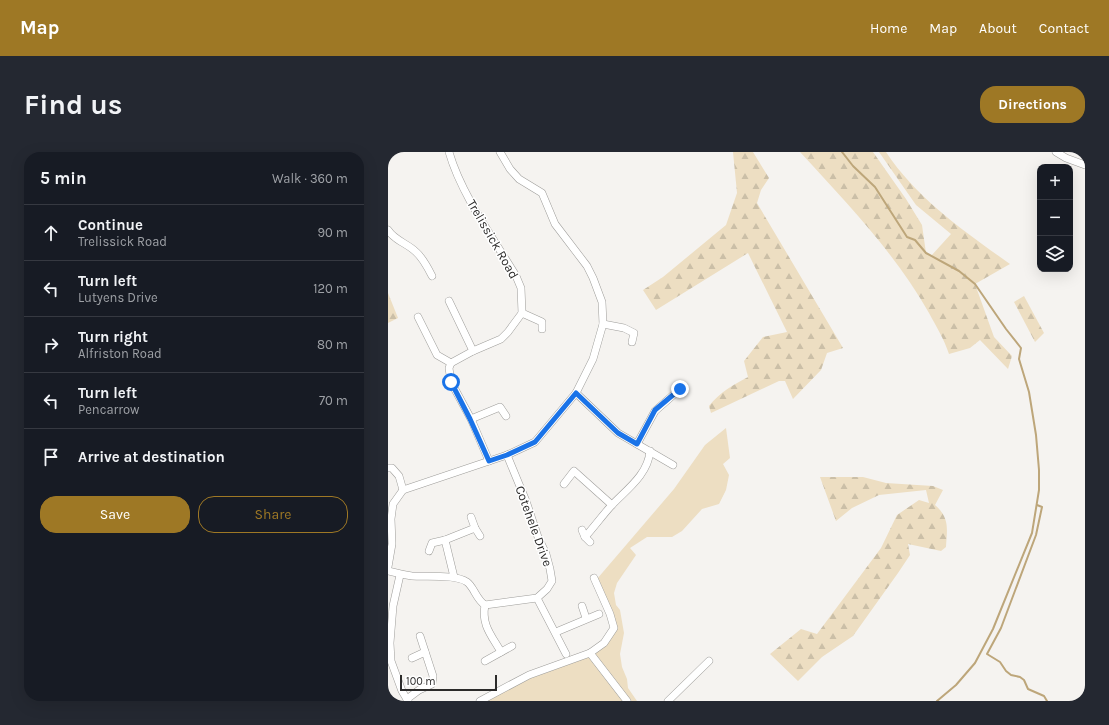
<!DOCTYPE html>
<meta charset="utf-8">
<style>
:root{--surface:#171b24;--page:#242831;--text:#f1f3f6;--muted:#9ea1a6;--line:#363941;--accent:#9e7825}
body{margin:0;font-family:Karla,sans-serif;background:var(--page);color:var(--text)}
.controls{position:absolute;right:12px;top:12px;display:grid;overflow:hidden;border-radius:8px;box-shadow:0 4px 16px #0002}
.controls button{width:36px;height:36px;display:grid;place-items:center;padding:0;border:0;border-bottom:1px solid var(--line);background:var(--surface);color:var(--text);font:20px sans-serif}
.scale{position:absolute;left:12px;bottom:10px;width:97px;box-sizing:border-box;padding-left:4px;border:2px solid #2c2b2a;border-top:0;font-size:11px;line-height:14px;white-space:nowrap;color:#2c2b2a;-webkit-text-stroke:3px #fff;paint-order:stroke}
.stop{position:absolute;width:12px;height:12px;margin:-9px;border:3px solid #1a73e8;border-radius:50%;background:#fff}
.stop.end{background:#1a73e8;border-color:#fff;box-shadow:0 1px 4px #0008}
.list{margin:0;padding:0;list-style:none}
h2{display:flex;justify-content:space-between;align-items:center;height:52px;margin:0;padding:0 16px;font-size:17px}
h2 small{font-size:13px;font-weight:400;color:var(--muted)}
.list li{display:grid;grid-template-columns:26px 1fr auto;gap:12px;align-items:center;box-sizing:border-box;height:56px;padding:0 16px;border-top:1px solid var(--line)}
.list b{display:block;font-size:15px;white-space:nowrap}
.list p{margin:0;font-size:13px;white-space:nowrap;color:var(--muted)}
.list em{font-size:13px;font-style:normal;color:var(--muted)}
.actions{display:flex;gap:8px;padding:12px 16px}
.actions a{flex:1;padding:9px 0;border:1px solid var(--accent);border-radius:16px;text-align:center;font-size:14px;color:var(--accent)}
.actions .main{background:var(--accent);color:#fff}
.icon{flex:none;width:22px;height:22px;fill:none;stroke:currentColor;stroke-width:2;stroke-linecap:round;stroke-linejoin:round}
.map{position:relative;flex:none;width:697px;height:549px;overflow:hidden;border-radius:16px}
header{display:flex;align-items:center;gap:24px;box-sizing:border-box;height:56px;padding:0 20px;background:var(--accent);color:#fff}
header strong{font-size:19px}
nav{display:flex;gap:22px;margin-inline-start:auto;font-size:14px}
.intro{display:flex;align-items:center;justify-content:space-between;box-sizing:border-box;height:96px;padding:0 24px}
h1{margin:0;font-size:28px}
.button{padding:10px 18px;border-radius:16px;background:var(--accent);color:#fff;font-size:14px;font-weight:700}
main{display:flex;gap:24px;padding:0 24px}
aside{flex:1;background:var(--surface);border-radius:16px;box-shadow:0 4px 16px #0002}
.map>svg:first-child{display:block}
.grass{fill:#eddec2}
.forest{fill:url(#forest-firs)}
.lines{fill:none;stroke-linecap:round;stroke-linejoin:round}
.stream{stroke:#bda67a;stroke-width:2}
.minor-casing{stroke:#9e9d9a;stroke-width:8}
.minor{stroke:#fff;stroke-width:7}
.route{stroke:#1a73e8;stroke-width:5}
.labels{text-anchor:middle;dominant-baseline:central;stroke-width:3;stroke-linejoin:round;paint-order:stroke}
.street-label{font-size:13px;fill:#2c2b2a;stroke:#fff}
</style>
<header>
<strong>Map</strong>
<nav><a>Home</a><a>Map</a><a>About</a><a>Contact</a></nav>
</header>
<div class="intro"><h1>Find us</h1><a class="button">Directions</a></div>
<main>
<aside>
<h2>5 min<small>Walk · 360 m</small></h2>
<ul class="list">
<li><svg class="icon" aria-label="ahead" viewBox="0 0 24 24"><path d="M12 20V5M6 11l6-6 6 6"/></svg><div><b>Continue</b><p>Trelissick Road</p></div><em>90 m</em></li>
<li><svg class="icon" aria-label="left" viewBox="0 0 24 24"><path d="M17 20v-9H6M10 6l-5 5 5 5"/></svg><div><b>Turn left</b><p>Lutyens Drive</p></div><em>120 m</em></li>
<li><svg class="icon" aria-label="right" viewBox="0 0 24 24"><path d="M7 20v-9h11M14 6l5 5-5 5"/></svg><div><b>Turn right</b><p>Alfriston Road</p></div><em>80 m</em></li>
<li><svg class="icon" aria-label="left" viewBox="0 0 24 24"><path d="M17 20v-9H6M10 6l-5 5 5 5"/></svg><div><b>Turn left</b><p>Pencarrow</p></div><em>70 m</em></li>
<li><svg class="icon" aria-label="arrive" viewBox="0 0 24 24"><path d="M6 21V4h12l-3 4 3 4H6"/></svg><div><b>Arrive at destination</b></div></li>
</ul>
<div class="actions"><a class="main">Save</a><a>Share</a></div>
</aside>
<div class="map">
<svg width="697" height="549" viewBox="0 0 697 549">
<defs>
<pattern id="forest-firs" width="22" height="20" patternUnits="userSpaceOnUse"><rect width="22" height="20" fill="#eddec2"/><path d="M5 1l3.5 6h-7zM16 11l3.5 6h-7z" fill="#cbbfa7"/></pattern>
</defs>
<rect width="100%" height="100%" fill="#f5f3f0"/>
<g class="grass">
<polygon points="338,276 342,306 335,312 341,323 338,338 331,352 314,357 294,379 284,385 259,385 242,396 248,403 229,431 226,441 228,453 232,458 236,481 232,502 234,515 239,527 240,536 249,549 241,549 204,502 228,478 209,427 286,337 317,293"/>
<polygon points="201,505 235,549 98,549 143,526"/>
</g>
<g class="forest">
<path d="M345 0H365L381 26 373 38 369 51 455 196 439 201 433 218 405 247 397 229H391L323 261 321 254C332 240 345 233 360 225L356 209 375 185 399 180 360 101 268 158 255 138 275 125 338 73 349 41Z"/>
<path d="M412 0H485L518 47 534 73 538 101 543 104 563 82 528 53 491 0H498C529 47 577 80 622 112L587 132 606 185 624 204 620 217 592 188 582 196 561 202C556 187 548 174 541 161 507 101 458 50 412 0Z"/>
<polygon points="0,141 10,166 0,171"/>
<polygon points="636,144 656,181 647,190 626,150"/>
<path d="M432 325H475L498 331 545 334 555 338 547 353C562 366 559 377 558 395L553 399 520 392 522 403 510 421 465 484 434 505 410 529 382 502 413 477 429 482 493 396 509 363 531 348 541 351 538 338 491 343 464 356 448 369Z"/>
</g>
<g class="lines">
<g class="stream">
<polyline points="454,0 465,14 487,35 519,85 527,88 538,101 571,119 587,132 618,177 633,196 631,207 641,240 648,283 651,318 651,338 644,381 605,477 587,511 568,533 549,549"/>
<polyline points="649,353 654,355 648,383 622,452 613,476 599,502 612,510 618,519 623,523 632,525 636,528 640,537 656,544 659,549"/>
</g>
<g class="minor-casing">
<g id="minor">
<path d="M61 0C73 42 105 86 128 124L133 136 134 161 120 180 113 187 85 199 63 211 61 216 63 230 83 267 101 309"/>
<polyline points="668,0 678,6 697,13"/>
<path d="M0 78C7 89 19 91 28 100 35 106 40 116 44 124"/>
<polyline points="61,149 85,199"/>
<polyline points="134,161 154,170 154,177"/>
<polyline points="30,165 49,203 63,211"/>
<polyline points="215,172 236,176 246,181 244,190"/>
<polyline points="188,241 230,281 285,313"/>
<polyline points="83,267 112,255 118,264"/>
<polyline points="249,292 267,259 292,237"/>
<polyline points="0,316 4,316 11,324 15,338"/>
<polyline points="176,332 186,319 224,353"/>
<polyline points="83,365 87,376 92,384"/>
<polyline points="194,378 197,385 202,390"/>
<path d="M197 385C206 375 214 364 223 354 238 338 260 323 262 299"/>
<polyline points="57,388 66,425"/>
<polyline points="41,399 44,391 57,388 87,376"/>
<polyline points="0,415 4,392 3,367 5,352 15,338 119,303 147,290 188,241 205,207 215,172 214,150 205,126 199,114 167,72 154,41 131,27 122,17 112,0"/>
<path d="M0 419C8 421 16 423 24 424 38 425 68 422 79 430 86 435 88 447 97 453L149 446 159 437 164 429 162 417 158 402 150 385 138 349 119 303"/>
<polyline points="12,423 5,454 2,491 3,509 14,539 20,549"/>
<polyline points="149,446 178,502"/>
<path d="M97 453C93 473 104 484 113 500"/>
<polyline points="194,454 198,466"/>
<polyline points="168,480 211,462"/>
<polyline points="202,501 239,549"/>
<polyline points="24,506 37,500"/>
<polyline points="97,509 124,494"/>
<polyline points="19,547 31,538 44,532 45,524 32,484"/>
<polyline points="92,549 141,523 202,501 216,491 226,476 222,462 206,426"/>
<polyline points="280,549 321,509"/>
</g>
</g>
<use href="#minor" class="minor"/>
</g>
<g class="lines">
<polyline class="route" points="63,230 82,267 101,309 119,303 147,290 188,241 230,281 249,292 267,258 292,237"/>
</g>
<g class="labels">
<g class="street-label">
<text transform="translate(105 87) rotate(60)">Trelissick Road</text>
<text transform="translate(146 374) rotate(70)">Cotehele Drive</text>
</g>
</g>
</svg>
<div class="controls">
<button>+</button>
<button>−</button>
<button><svg class="icon" aria-label="layers" viewBox="0 0 24 24"><path d="M12 4l9 5-9 5-9-5zM3 14l9 5 9-5"/></svg></button>
</div>
<div class="scale">100 m</div>
<div class="stop" style="left:63px;top:230px"></div>
<div class="stop end" style="left:292px;top:237px"></div>
</div>
</main>
